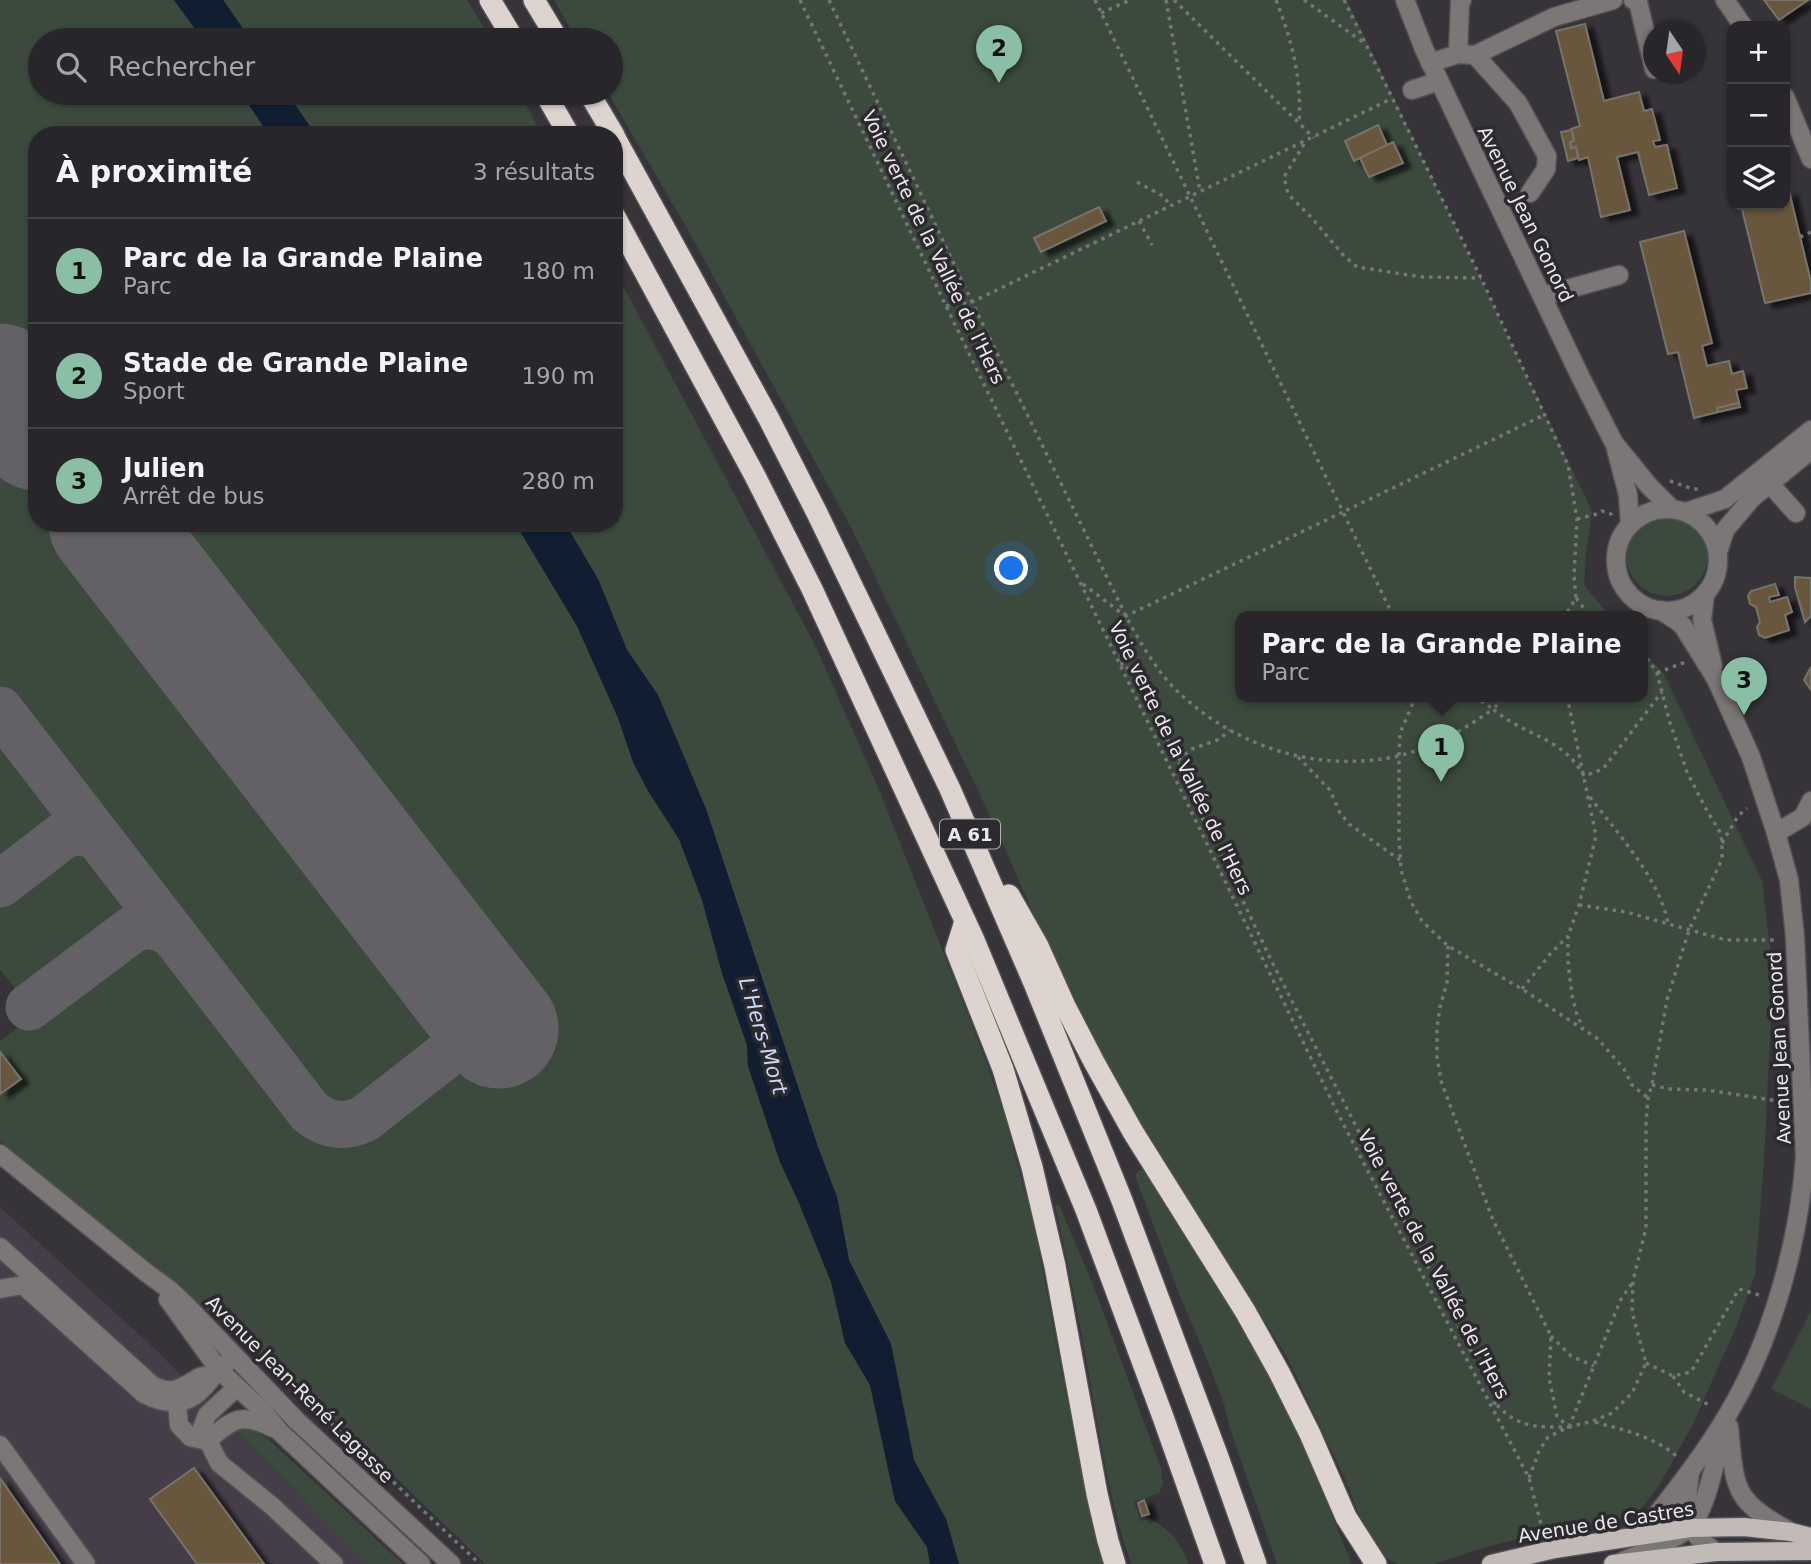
<!DOCTYPE html>
<html lang="fr">
<meta charset="utf-8">
<style>
:root{--surface:#28262b;--page:#302e33;--text:#f1f3f6;--muted:#a5a5a9;--line:#444347;--accent:#8abfa5}
body{margin:0;font-family:"DejaVu Sans",sans-serif;background:var(--page);color:var(--text)}
.controls{position:absolute;right:21px;top:21px;display:grid;overflow:hidden;border-radius:14px;box-shadow:0 2px 5px #0004}
.controls button{width:63px;height:63px;display:grid;place-items:center;padding:0;border:0;border-bottom:2px solid var(--line);background:var(--surface);color:var(--text);font:35px sans-serif}
.compass{position:absolute;left:1643px;top:21px;width:63px;height:63px;border-radius:50%;background:var(--surface);box-shadow:0 2px 5px #0004;rotate:167deg}
.you{position:absolute;left:1012px;top:569px;width:24px;height:24px;margin:-18px;border:5px solid #fff;border-radius:50%;background:#1a73e8;box-shadow:0 0 0 10px #1a73e833}
.badge{display:grid;place-items:center;width:46px;height:46px;border-radius:50%;background:var(--accent);color:#111;font-size:23px;font-weight:700}
.pin{position:absolute;translate:-50% -58px;filter:drop-shadow(0 2px 4px #0008)}
.pin::after{content:'';position:absolute;top:37px;width:24px;height:21px;background:inherit;clip-path:polygon(0 0,100% 0,50% 100%)}
.popup{position:absolute;left:1235px;top:611px;width:413px;height:91px;box-sizing:border-box;display:grid;place-content:center;border-radius:14px;background:var(--surface);filter:drop-shadow(0 2px 5px #0005);font-size:23px;white-space:nowrap;color:var(--muted)}
.popup b{font-size:26px;color:var(--text)}
.popup::after{content:'';position:absolute;left:50%;top:100%;margin-left:-14px;border:14px solid transparent;border-top-color:var(--surface)}
.list{margin:0;padding:0;list-style:none}
h2{display:flex;justify-content:space-between;align-items:center;height:91px;margin:0;padding:0 28px;font-size:30px}
h2 small{font-size:23px;font-weight:400;color:var(--muted)}
.list li{display:grid;grid-template-columns:46px 1fr auto;gap:21px;align-items:center;box-sizing:border-box;height:105px;padding:0 28px;border-top:2px solid var(--line)}
.list b{display:block;font-size:26px;white-space:nowrap}
.list p{margin:0;font-size:23px;white-space:nowrap;color:var(--muted)}
.list em{font-size:23px;font-style:normal;color:var(--muted)}
.icon{flex:none;width:38px;height:38px;fill:none;stroke:currentColor;stroke-width:2;stroke-linecap:round;stroke-linejoin:round}
.map{position:relative;flex:none;width:1811px;height:1564px;overflow:hidden}
.search{position:absolute;background:var(--surface);box-shadow:0 2px 5px #0004;left:28px;top:28px;width:595px;height:77px;display:flex;align-items:center;gap:18px;box-sizing:border-box;padding:0 24px;border-radius:38px;color:var(--muted);font-size:26px}
.panel{position:absolute;background:var(--surface);box-shadow:0 2px 5px #0004;left:28px;top:126px;width:595px;height:406px;border-radius:28px}
.map>svg:first-child{display:block}
.built{fill:#453e49}
.green{fill:#3c4a3d}
.water{fill:#111e32}
.lines{fill:none;stroke-linecap:round;stroke-linejoin:round}
.taxiway{stroke:#646166;stroke-width:47}
.runway{stroke:#646166;stroke-width:119}
.building{fill:#67563c;stroke:#77736c;stroke-width:2;filter:url(#shadow)}
.minor-casing{stroke:#535056;stroke-width:21}
.major-casing{stroke:#535056;stroke-width:21}
.highway-casing{stroke:#535056;stroke-width:24}
.path{stroke:#77747a;stroke-width:3.5;stroke-dasharray:3.5 5;stroke-linecap:butt}
.minor{stroke:#7b7776;stroke-width:18}
.major{stroke:#c1bab6;stroke-width:18}
.highway{stroke:#ddd4cf;stroke-width:21}
.labels{text-anchor:middle;dominant-baseline:central;stroke-width:7;stroke-linejoin:round;paint-order:stroke}
.shield{fill:#2c292f;stroke:#b1afb3;stroke-width:2}
.shield-label{font-size:18px;font-weight:bold;fill:#eae8ec}
.street-label{font-size:19px;fill:#eae8ec;stroke:#2c292f}
.water-label{font-size:21px;font-style:italic;fill:#c7d9f6;stroke:#2c292f}
</style>
<div class="map">
<svg width="1811" height="1564" viewBox="0 0 1811 1564">
<defs>
<filter id="shadow"><feDropShadow dx="8" dy="4.5" stdDeviation="2" flood-color="#0009"/></filter>
</defs>
<rect width="100%" height="100%" fill="#363339"/>
<polygon class="built" points="0,1207 157,1351 367,1564 0,1564"/>
<g class="green">
<polygon points="0,0 174,0 203,40 40,40 40,93 241,93 269,135 37,135 37,370 0,323"/>
<polygon points="223,0 467,0 491,40 251,40"/>
<polygon points="554,0 1347,0 1592,511 1586,554 1584,585 1610,616 1240,616 1240,696 1642,696 1642,650 1664,674 1762,881 1773,972 1764,1162 1755,1275 1737,1325 1692,1426 1660,1484 1641,1509 1626,1518 1560,1529 1486,1547 1434,1564 1397,1564 1384,1557 1365,1530 1345,1479 1287,1357 1124,1097 1040,929 996,828 853,531 688,230 608,93 611,93 611,40 577,40"/>
<polygon points="287,93 520,93 542,135 316,135"/>
<polygon points="614,269 815,645 878,787 986,1061 1004,1114 1035,1230 1077,1453 1103,1564 959,1564 946,1519 914,1460 891,1344 849,1260 837,1197 819,1150 706,809 658,695 627,650 598,579 565,523 614,523"/>
<path d="M0 446 37 494V523H59L431 1005C436 1021 439 1034 431 1049L363 1105 350 1113H335L324 1107 309 1093 0 690Z"/>
<circle cx="1667" cy="555" r="41"/>
<path d="M155 523H515L577 626 618 718 633 762 648 791 679 839 702 900 722 973 747 1045 748 1066 780 1162 799 1203 831 1282 845 1343 870 1384 895 1501 927 1547 930 1564H485L356 1439 292 1381 189 1295 185 1297 153 1264 88 1213 0 1141V1095L21 1079 0 1052V1041L143 935 153 936 164 942 299 1117C324 1141 339 1141 370 1130L529 1009Z"/>
<path d="M0 742C17 747 25 762 35 775 40 782 52 794 55 802 65 831 19 855 0 870Z"/>
<polygon points="76,847 85,847 93,850 131,897 131,914 127,921 25,997 16,990 0,969 0,894 57,852"/>
<polygon points="1144,1169 1147,1170 1266,1365 1309,1460 1352,1564 1277,1564 1230,1429 1224,1404 1204,1352 1180,1296 1135,1176 1138,1171"/>
<path d="M1059 1205 1092 1282 1161 1468 1163 1483 1159 1493 1134 1502 1141 1521 1151 1519C1172 1532 1179 1541 1189 1564H1131C1111 1506 1101 1446 1091 1386 1080 1325 1069 1265 1055 1206Z"/>
<polygon points="1811,1311 1811,1409 1771,1389"/>
<polygon points="242,1428 253,1429 267,1438 403,1564 367,1564 236,1431"/>
</g>
<g class="water">
<polygon points="174,0 223,0 251,40 203,40"/>
<polygon points="241,93 287,93 316,135 269,135"/>
<polygon points="515,523 565,523 598,579 627,650 658,695 706,809 819,1150 837,1197 849,1260 891,1344 914,1460 946,1519 959,1564 930,1564 927,1547 895,1501 870,1385 845,1343 831,1282 799,1203 780,1162 748,1066 747,1045 722,973 702,900 679,839 648,791 633,762 618,718 577,626"/>
</g>
<g class="lines">
<g class="taxiway">
<path d="M0 710 310 1112C327 1126 345 1128 364 1119L460 1044C478 1024 475 1011 466 987"/>
<path d="M0 884 64 835C76 831 85 832 97 836"/>
<path d="M29 1007 133 929C148 923 158 926 172 933"/>
</g>
<g class="runway">
<polyline points="0,383 37,431"/>
<polyline points="108,523 499,1029"/>
</g>
</g>
<g class="building">
<polygon points="1764,0 1808,0 1779,20"/>
<polygon points="1585,24 1604,101 1639,92 1644,111 1652,109 1660,140 1653,141 1655,147 1667,145 1677,188 1649,195 1638,152 1617,157 1630,210 1601,217 1588,157 1579,160 1576,147 1571,148 1570,142 1574,141 1571,129 1580,126 1556,31"/>
<polygon points="1378,125 1387,145 1354,161 1345,141"/>
<polygon points="1572,130 1574,141 1570,142 1571,148 1576,147 1578,158 1568,161 1561,132"/>
<polygon points="1393,142 1403,163 1369,177 1360,158"/>
<polygon points="1789,191 1811,282 1811,293 1765,303 1741,205 1785,205 1785,193"/>
<polygon points="1099,207 1106,221 1041,252 1034,238"/>
<polygon points="1684,231 1712,343 1702,346 1707,366 1729,361 1732,374 1743,371 1747,388 1736,390 1739,403 1717,408 1718,412 1694,418 1678,352 1668,354 1640,242"/>
<polygon points="1739,403 1740,407 1718,412 1717,408"/>
<polygon points="1795,577 1811,578 1811,616 1805,622 1795,587"/>
<polygon points="1775,584 1779,595 1769,597 1770,602 1787,597 1792,612 1785,615 1789,630 1765,638 1759,635 1757,627 1760,622 1756,607 1750,604 1748,596 1751,591"/>
<polygon points="1811,667 1811,690 1804,680"/>
<polygon points="0,1052 21,1079 0,1094"/>
<polygon points="194,1468 264,1564 197,1564 150,1499"/>
<polygon points="0,1478 60,1564 0,1564"/>
<polygon points="1144,1500 1149,1514 1142,1516 1138,1503"/>
</g>
<g class="lines">
<g class="minor-casing">
<g id="minor">
<polyline points="1405,0 1424,49 1580,376 1614,443 1649,486 1672,509"/>
<polyline points="1633,0 1638,2 1654,69"/>
<polyline points="1725,0 1743,26"/>
<polyline points="1458,54 1460,2 1462,0"/>
<polyline points="1475,55 1554,17 1613,0"/>
<polyline points="1430,63 1458,54 1475,55 1518,103 1547,156 1546,169 1530,193"/>
<polyline points="1412,90 1439,81"/>
<polyline points="1785,97 1811,159"/>
<polyline points="1542,296 1619,275"/>
<polyline points="1616,449 1628,495 1630,525"/>
<polyline points="1770,484 1796,513"/>
<circle cx="1667" cy="560" r="51"/>
<polyline points="1686,512 1725,499 1811,430"/>
<polyline points="1718,552 1725,530 1752,498 1811,450"/>
<polyline points="1705,594 1702,620 1713,666"/>
<polyline points="1776,833 1803,817 1811,801"/>
<polyline points="0,1154 148,1274 170,1290 186,1305 296,1420 451,1564"/>
<path d="M0 1247 152 1385C174 1396 180 1388 198 1378 203 1375 209 1376 214 1374 218 1372 223 1366 227 1363"/>
<path d="M0 1289 23 1285 144 1394C174 1409 194 1404 213 1376"/>
<polyline points="168,1299 219,1370 262,1410 279,1431 421,1564"/>
<polyline points="237,1387 207,1415 202,1428 219,1463 272,1506 334,1564"/>
<polyline points="177,1404 179,1425 190,1437 207,1441"/>
<path d="M1729 1427C1735 1489 1732 1500 1791 1532"/>
<path d="M207 1441C233 1420 240 1411 273 1428"/>
<polyline points="0,1445 86,1564"/>
<path d="M1690 1472C1686 1512 1679 1527 1716 1552"/>
<path d="M1641 1535C1671 1496 1703 1457 1728 1414 1772 1341 1799 1241 1805 1157L1795 937 1789 880 1776 833 1751 757 1716 679 1683 626 1677 621 1660 610"/>
<path d="M1621 1562C1637 1555 1680 1538 1690 1527 1707 1508 1716 1457 1723 1432"/>
</g>
</g>
<g class="major-casing">
<g id="major">
<polyline points="1491,1564 1555,1549 1690,1528 1744,1527 1791,1532 1811,1537"/>
<polyline points="1613,1564 1716,1552 1811,1551"/>
</g>
</g>
<g class="highway-casing">
<g id="highway">
<polyline points="490,0 514,40"/>
<polyline points="534,0 558,40"/>
<polyline points="545,93 569,135"/>
<polyline points="589,93 614,135"/>
<polyline points="614,136 769,419 817,513 950,789 1034,983 1121,1198 1218,1457 1256,1564"/>
<polyline points="614,215 755,476 812,589 974,940 1086,1210 1163,1417 1215,1564"/>
<polyline points="1009,895 1038,946 1065,1006 1094,1062 1133,1132 1245,1311 1279,1372 1310,1434 1346,1517 1376,1564"/>
<polyline points="965,921 956,950 1003,1069 1032,1167 1055,1266 1097,1494 1108,1541 1115,1564"/>
</g>
</g>
<g class="path">
<polyline points="800,0 946,306 1338,1114 1529,1478 1541,1524"/>
<path d="M829 0 972 302 1126 616C1138 639 1155 668 1173 687 1232 746 1316 774 1398 756 1433 748 1465 729 1493 709 1524 736 1563 737 1584 776L1603 769 1662 692"/>
<path d="M1095 0 1343 512 1126 616 1119 624 1122 667 1131 669 1178 760 1196 805 1223 859 1271 960 1496 1400 1493 1406H1498C1520 1429 1539 1427 1569 1427"/>
<polyline points="1166,0 1200,191"/>
<polyline points="1174,0 1314,138"/>
<path d="M1276 0C1292 41 1302 78 1299 123"/>
<polyline points="1304,0 1363,42"/>
<polyline points="1344,0 1481,278 1568,465 1577,519 1574,576 1576,598 1565,616"/>
<polyline points="1101,13 1130,0"/>
<polyline points="1304,144 1284,177 1288,194 1311,217 1344,256 1357,267 1422,277 1481,278"/>
<polyline points="1137,182 1163,196 1170,205"/>
<polyline points="1139,221 1152,245"/>
<polyline points="1800,237 1811,232"/>
<polyline points="946,306 972,302 1391,99"/>
<polyline points="1670,481 1693,489 1700,489"/>
<polyline points="1577,519 1597,514 1602,511 1611,514 1613,511"/>
<polyline points="1083,584 1124,615"/>
<polyline points="1576,598 1590,616"/>
<polyline points="1393,616 1343,512 1544,415"/>
<polyline points="1657,673 1688,661"/>
<polyline points="1416,696 1400,733 1399,756 1399,840 1401,870 1411,902 1422,921 1448,946 1522,989 1598,1039 1624,1069 1632,1085 1648,1098"/>
<polyline points="1474,696 1493,709 1507,696"/>
<polyline points="1567,696 1596,836 1579,905 1568,936 1568,962 1572,995 1577,1015 1583,1028"/>
<polyline points="1298,757 1330,790 1340,813 1349,824 1400,860"/>
<polyline points="1178,760 1192,749 1220,739 1230,730"/>
<path d="M1590 797C1617 833 1659 878 1668 923"/>
<polyline points="1722,843 1738,816 1747,808"/>
<polyline points="1579,905 1626,912 1726,940 1776,940"/>
<polyline points="1448,946 1447,982 1440,1007 1437,1028 1437,1057 1441,1081 1493,1220 1551,1336 1549,1378 1557,1416 1567,1426"/>
<polyline points="1522,989 1551,953 1568,936"/>
<polyline points="1652,1085 1670,1089 1707,1090 1785,1102"/>
<polyline points="1551,1336 1571,1356 1594,1366"/>
<polyline points="1646,1363 1673,1376 1691,1372 1739,1289 1759,1295"/>
<polyline points="1673,1376 1684,1392 1711,1406"/>
<path d="M287 1384C354 1442 415 1504 480 1564"/>
<path d="M1595 1422C1627 1431 1653 1436 1679 1458"/>
<polyline points="1569,1427 1621,1299 1633,1282"/>
<polyline points="1529,1478 1539,1451 1548,1437 1569,1427 1593,1421 1612,1413 1632,1393 1646,1363 1632,1312 1633,1281 1646,1228 1646,1123 1648,1098 1652,1085 1667,1000 1689,930 1722,859 1722,843 1721,834 1705,807 1687,772 1670,723 1657,673 1649,661 1642,655"/>
</g>
<use href="#minor" class="minor"/>
<use href="#major" class="major"/>
<use href="#highway" class="highway"/>
</g>
<g class="labels">
<rect class="shield" x="940" y="819.5" width="60" height="29" rx="5"/>
<g class="shield-label">
<text x="970" y="834">A 61</text>
</g>
<g class="street-label">
<text transform="translate(1526 214) rotate(64)">Avenue Jean Gonord</text>
<text transform="translate(934 247) rotate(64)">Voie verte de la Vallée de l'Hers</text>
<text transform="translate(1181 758) rotate(64)">Voie verte de la Vallée de l'Hers</text>
<text transform="translate(1779 1048) rotate(-93)">Avenue Jean Gonord</text>
<text transform="translate(1434 1264) rotate(62)">Voie verte de la Vallée de l'Hers</text>
<text transform="translate(300 1389) rotate(45)">Avenue Jean-René Lagasse</text>
<text transform="translate(1606 1522) rotate(-9)">Avenue de Castres</text>
</g>
<g class="water-label">
<text transform="translate(763 1036) rotate(73)">L'Hers-Mort</text>
</g>
</g>
</svg>
<div class="controls">
<button>+</button>
<button>−</button>
<button><svg class="icon" aria-label="layers" viewBox="0 0 24 24"><path d="M12 4l9 5-9 5-9-5zM3 14l9 5 9-5"/></svg></button>
</div>
<svg class="compass" viewBox="-18 -18 36 36"><path d="M0-13l5 13h-10z" fill="#e53935"/><path d="M0 13l5-13h-10z" fill="#a5a5a9"/></svg>
<div class="you"></div>
<div class="pin badge" style="left:1441px;top:782px">1</div>
<div class="popup"><b>Parc de la Grande Plaine</b>Parc</div>
<div class="pin badge" style="left:999px;top:83px">2</div>
<div class="pin badge" style="left:1744px;top:715px">3</div>
<div class="search"><svg class="icon" aria-label="search" viewBox="0 0 24 24"><circle cx="10" cy="10" r="6"/><path d="M15 15l6 6"/></svg>Rechercher</div>
<section class="panel">
<h2>À proximité<small>3 résultats</small></h2>
<ul class="list">
<li><span class="badge">1</span><div><b>Parc de la Grande Plaine</b><p>Parc</p></div><em>180 m</em></li>
<li><span class="badge">2</span><div><b>Stade de Grande Plaine</b><p>Sport</p></div><em>190 m</em></li>
<li><span class="badge">3</span><div><b>Julien</b><p>Arrêt de bus</p></div><em>280 m</em></li>
</ul>
</section>
</div>
